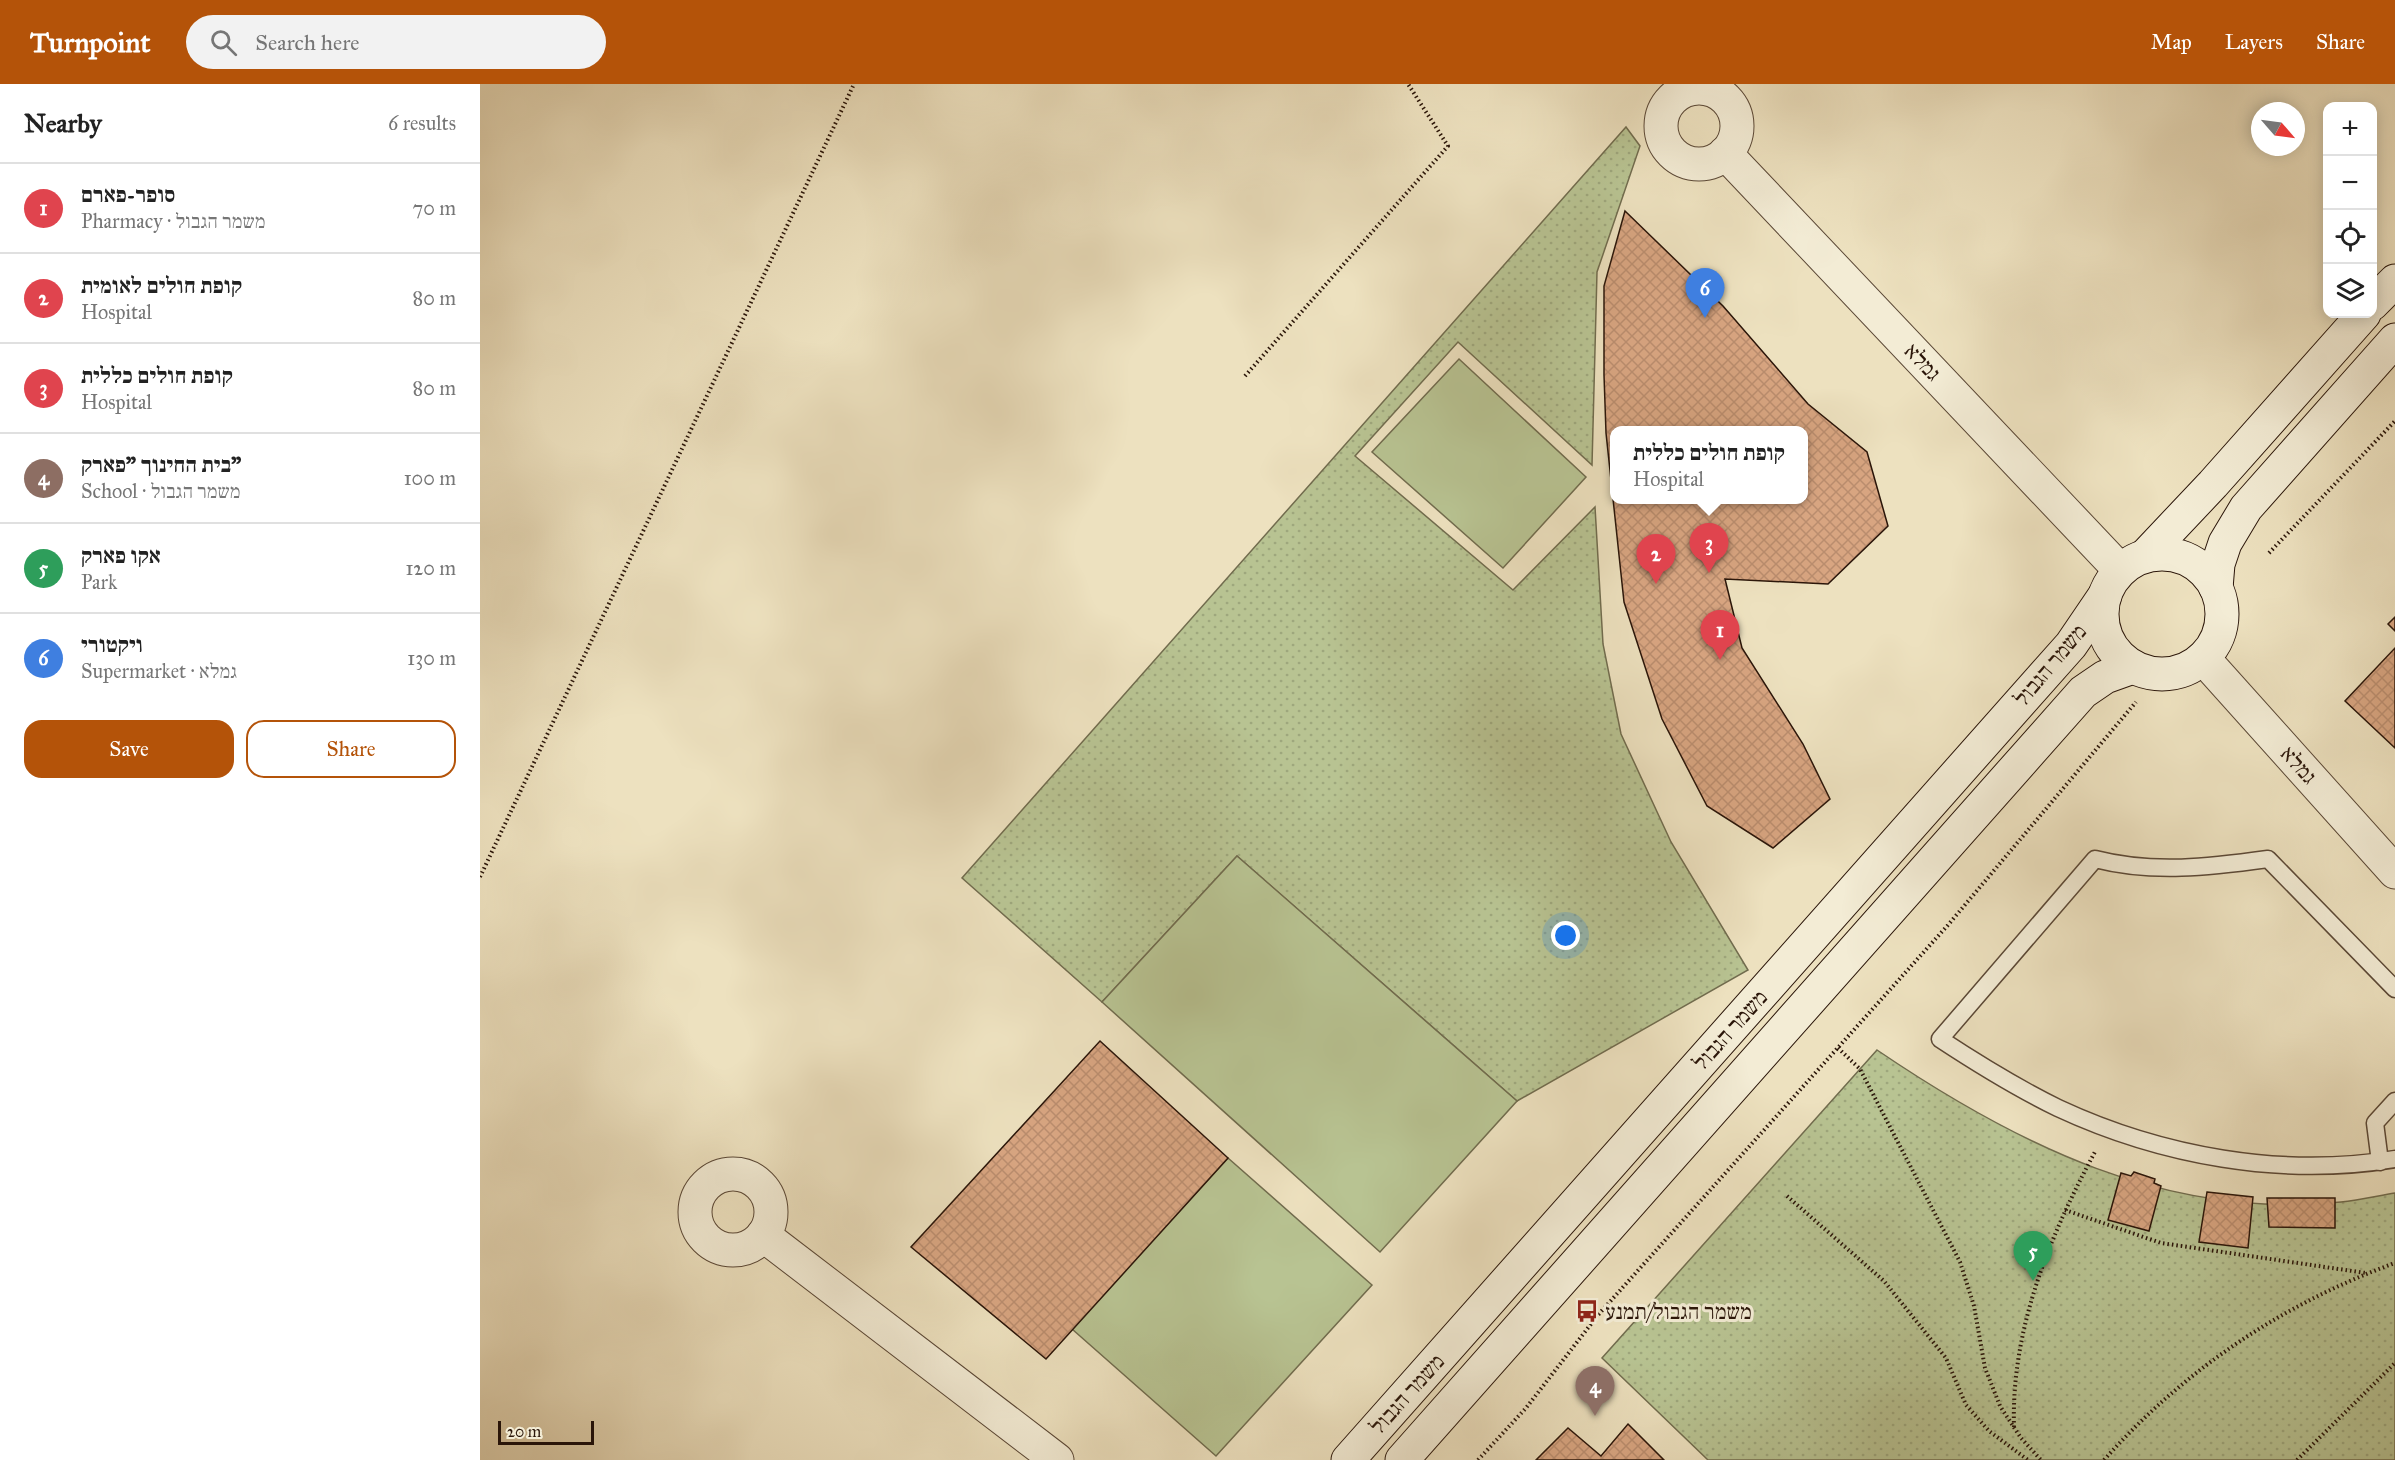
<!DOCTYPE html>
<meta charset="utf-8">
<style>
:root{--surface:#fff;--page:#f2f2f2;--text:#222;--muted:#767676;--line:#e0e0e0;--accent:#b45309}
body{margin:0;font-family:"IM FELL Great Primer","Frank Ruhl Libre",serif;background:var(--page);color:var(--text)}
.controls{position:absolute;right:18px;top:18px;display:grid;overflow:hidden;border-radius:12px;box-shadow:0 3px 15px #0003}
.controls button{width:54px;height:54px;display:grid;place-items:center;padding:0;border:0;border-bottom:2px solid var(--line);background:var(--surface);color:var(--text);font:30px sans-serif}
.compass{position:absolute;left:1771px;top:18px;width:54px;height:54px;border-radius:50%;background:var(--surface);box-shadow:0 3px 15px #0003;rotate:118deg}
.scale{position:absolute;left:18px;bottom:15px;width:96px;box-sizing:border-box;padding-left:6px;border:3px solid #2a1509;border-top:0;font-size:16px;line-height:21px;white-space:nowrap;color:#2a1509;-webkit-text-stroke:4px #f3ecd5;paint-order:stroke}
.you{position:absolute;left:1086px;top:852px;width:21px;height:21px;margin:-15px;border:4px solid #fff;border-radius:50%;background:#1a73e8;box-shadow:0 0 0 9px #1a73e833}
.badge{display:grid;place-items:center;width:39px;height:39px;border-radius:50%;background:var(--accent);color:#fff;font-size:20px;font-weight:700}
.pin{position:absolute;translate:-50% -50px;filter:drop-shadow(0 2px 3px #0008)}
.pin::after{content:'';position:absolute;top:32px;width:21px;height:18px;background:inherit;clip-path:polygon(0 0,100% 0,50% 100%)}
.popup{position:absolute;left:1130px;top:342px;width:198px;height:78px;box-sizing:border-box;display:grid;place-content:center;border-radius:12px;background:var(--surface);filter:drop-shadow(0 2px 4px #0005);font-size:20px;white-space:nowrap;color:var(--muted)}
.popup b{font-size:22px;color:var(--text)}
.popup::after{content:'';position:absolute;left:50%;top:100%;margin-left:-12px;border:12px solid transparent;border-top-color:var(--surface)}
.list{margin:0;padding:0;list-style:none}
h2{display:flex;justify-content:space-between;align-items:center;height:78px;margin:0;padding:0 24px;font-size:26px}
h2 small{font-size:20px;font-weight:400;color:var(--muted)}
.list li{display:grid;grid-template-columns:39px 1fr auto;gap:18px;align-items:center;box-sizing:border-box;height:90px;padding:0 24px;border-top:2px solid var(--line)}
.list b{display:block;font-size:22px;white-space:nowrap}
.list p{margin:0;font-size:20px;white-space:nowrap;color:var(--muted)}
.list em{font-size:20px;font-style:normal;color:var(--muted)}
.actions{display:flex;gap:12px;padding:18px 24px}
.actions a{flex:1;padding:14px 0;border:2px solid var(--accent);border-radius:18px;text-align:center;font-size:21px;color:var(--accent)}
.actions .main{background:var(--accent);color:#fff}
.icon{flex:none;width:33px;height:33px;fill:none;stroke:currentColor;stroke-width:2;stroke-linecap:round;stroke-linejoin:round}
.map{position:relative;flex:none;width:1915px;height:1376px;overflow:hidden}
header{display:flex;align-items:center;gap:36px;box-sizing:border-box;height:84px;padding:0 30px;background:var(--accent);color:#fff}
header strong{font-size:28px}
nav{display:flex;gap:33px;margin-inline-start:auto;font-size:21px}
.search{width:420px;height:54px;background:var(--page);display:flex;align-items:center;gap:15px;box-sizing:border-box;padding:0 21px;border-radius:33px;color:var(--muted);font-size:22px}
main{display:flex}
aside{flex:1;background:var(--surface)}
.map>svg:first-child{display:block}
.grass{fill:url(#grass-dots);stroke:#716c4e;stroke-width:1.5}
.pitch{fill:#b8c392;stroke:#716c4e;stroke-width:1.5}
.building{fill:url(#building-cross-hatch);stroke:#2a1509;stroke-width:1.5;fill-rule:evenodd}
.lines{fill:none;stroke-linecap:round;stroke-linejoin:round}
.service-casing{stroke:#5b4836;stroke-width:19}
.minor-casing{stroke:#5b4836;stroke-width:35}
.secondary-casing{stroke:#2a1509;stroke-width:35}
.path{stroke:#2a1509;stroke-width:4;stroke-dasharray:1.5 3;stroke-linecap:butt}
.service{stroke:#f3ecd5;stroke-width:16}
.minor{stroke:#f3ecd5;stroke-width:33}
.secondary{stroke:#f3ecd5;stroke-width:33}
.labels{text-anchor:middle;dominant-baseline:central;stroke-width:6;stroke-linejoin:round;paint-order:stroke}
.street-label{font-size:22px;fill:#2a1509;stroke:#f3ecd5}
.poi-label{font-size:22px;fill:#2a1509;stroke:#f3ecd5;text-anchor:start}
</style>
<header>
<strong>Turnpoint</strong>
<div class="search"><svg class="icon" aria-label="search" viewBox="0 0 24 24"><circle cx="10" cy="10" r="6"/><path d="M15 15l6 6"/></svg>Search here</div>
<nav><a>Map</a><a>Layers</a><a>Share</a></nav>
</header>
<main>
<aside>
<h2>Nearby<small>6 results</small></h2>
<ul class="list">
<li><span class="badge" style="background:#e0444e">1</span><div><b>סופר-פארם</b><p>Pharmacy · משמר הגבול</p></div><em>70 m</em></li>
<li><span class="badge" style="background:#e0444e">2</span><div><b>קופת חולים לאומית</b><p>Hospital</p></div><em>80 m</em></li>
<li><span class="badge" style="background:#e0444e">3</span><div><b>קופת חולים כללית</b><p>Hospital</p></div><em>80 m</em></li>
<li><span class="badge" style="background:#8d6e63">4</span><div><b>בית החינוך &quot;פארק&quot;</b><p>School · משמר הגבול</p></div><em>100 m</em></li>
<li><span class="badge" style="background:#2e9e5b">5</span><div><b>אקו פארק</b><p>Park</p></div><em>120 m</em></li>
<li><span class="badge" style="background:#3f7fe0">6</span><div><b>ויקטורי</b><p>Supermarket · גמלא</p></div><em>130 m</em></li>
</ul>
<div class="actions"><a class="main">Save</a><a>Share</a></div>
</aside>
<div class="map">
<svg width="1915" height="1376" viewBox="0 0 1915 1376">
<defs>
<pattern id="grass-dots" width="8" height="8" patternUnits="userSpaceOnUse" patternTransform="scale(1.5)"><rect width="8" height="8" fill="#b8c392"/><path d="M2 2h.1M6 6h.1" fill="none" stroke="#9ea77d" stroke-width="1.8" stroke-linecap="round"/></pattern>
<pattern id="building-cross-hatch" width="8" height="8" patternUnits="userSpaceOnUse" patternTransform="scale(1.5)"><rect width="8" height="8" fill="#d8a581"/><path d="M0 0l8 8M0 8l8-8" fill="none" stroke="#ba8d6e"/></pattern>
</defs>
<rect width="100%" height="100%" fill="#ede1bf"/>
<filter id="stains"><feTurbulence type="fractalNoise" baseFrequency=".00333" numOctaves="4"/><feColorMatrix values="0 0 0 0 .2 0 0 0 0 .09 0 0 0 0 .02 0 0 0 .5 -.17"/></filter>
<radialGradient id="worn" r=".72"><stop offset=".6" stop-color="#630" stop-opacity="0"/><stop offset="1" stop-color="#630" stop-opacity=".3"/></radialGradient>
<g class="grass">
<polygon points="1146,43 1160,62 1117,188 1112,381 978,258 875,372 1033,506 1115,423 1123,560 1141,650 1191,758 1268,886 1037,1017 757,772 622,918 482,794"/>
<path d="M1397 966C1537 1061 1687 1136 1861 1118 1879 1116 1897 1112 1915 1109V1376H1228L1122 1274Z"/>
</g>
<g class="pitch">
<polygon points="979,275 1106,393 1023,484 892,368"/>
<polygon points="757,772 1037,1017 900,1168 622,918"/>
<polygon points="748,1074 892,1201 736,1372 592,1245"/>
</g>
<g class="building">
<path d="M1145 127 1243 222 1328 320 1387 368 1408 442 1348 500 1245 495 1262 564 1323 660 1350 715 1293 764 1227 722 1182 635 1144 518 1126 349 1124 291V202ZM1134 346H1324V416H1134Z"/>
<polygon points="1915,533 1915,547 1908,540"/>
<polygon points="1915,564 1915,664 1865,617"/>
<polygon points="620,957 748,1074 566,1275 431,1163"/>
<polygon points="1654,1088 1675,1095 1674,1099 1681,1102 1669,1147 1628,1136 1641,1089 1651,1092"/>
<polygon points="1727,1108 1773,1113 1768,1164 1719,1158"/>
<polygon points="1787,1114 1855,1114 1855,1144 1789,1143"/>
<polygon points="1148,1340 1184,1376 1056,1376 1088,1344 1121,1372"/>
</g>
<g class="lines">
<g class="service-casing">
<g id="service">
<path d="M1915 905 1788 775C1730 783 1673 790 1615 775L1460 955C1498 980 1537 1004 1578 1024 1681 1072 1802 1094 1915 1075"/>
<polyline points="1900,1078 1895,1039 1915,1017"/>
</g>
</g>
<g class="minor-casing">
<g id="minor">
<circle cx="1219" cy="42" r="38"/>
<polyline points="1245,69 1640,486"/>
<polyline points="1723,574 1915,788"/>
<circle cx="253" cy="1128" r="38"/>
<polyline points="283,1151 577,1376"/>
</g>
</g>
<g class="secondary-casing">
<g id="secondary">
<polyline points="1892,220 1915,197"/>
<circle cx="1682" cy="530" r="60"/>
<polyline points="1665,472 1733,400 1884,230"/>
<polyline points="1736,504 1738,480 1745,459 1766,424 1915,256"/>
<polyline points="868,1376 1591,561 1625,511"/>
<polyline points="922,1376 1603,608 1625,593 1653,583"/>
</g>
</g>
<g class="path">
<polyline points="765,292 968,62 928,0"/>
<polyline points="1789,469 1915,337"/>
<polyline points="0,793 374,0"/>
<polyline points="1358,964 1380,985 1480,1178 1494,1222 1505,1284 1520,1322 1541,1354 1561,1376"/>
<polyline points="1307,1112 1404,1197 1466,1274 1486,1321 1509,1347 1548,1376"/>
<polyline points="1585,1126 1681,1159 1886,1189"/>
<path d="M1534 1343C1531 1245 1570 1151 1616 1066"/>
<polyline points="998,1376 1046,1324 1118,1231 1468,841 1656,618"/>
<path d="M1624 1376C1704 1286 1802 1220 1915 1179"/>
<polyline points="1817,1376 1915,1279"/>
</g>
<use href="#service" class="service"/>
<use href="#minor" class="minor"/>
<use href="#secondary" class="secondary"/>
</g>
<defs>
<g id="bus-bare" transform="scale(1.8)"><path d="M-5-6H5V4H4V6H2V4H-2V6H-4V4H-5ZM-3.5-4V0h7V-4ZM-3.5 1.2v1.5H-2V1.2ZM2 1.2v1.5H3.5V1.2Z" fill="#8f2418" stroke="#f3ecd5" stroke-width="2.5" paint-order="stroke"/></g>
</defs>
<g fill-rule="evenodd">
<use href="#bus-bare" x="1107" y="1227"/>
</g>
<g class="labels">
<g class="street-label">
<text transform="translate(1443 278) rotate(47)">גמלא</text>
<text transform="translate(1570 581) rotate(-50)">משמר הגבול</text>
<text transform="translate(1819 681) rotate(48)">גמלא</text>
<text transform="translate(1250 946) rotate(-48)">משמר הגבול</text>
<text transform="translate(927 1310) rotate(-48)">משמר הגבול</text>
</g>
<g class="poi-label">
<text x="1125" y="1227">משמר הגבול/תמנע</text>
</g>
</g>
<rect width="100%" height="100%" filter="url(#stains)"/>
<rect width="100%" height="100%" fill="url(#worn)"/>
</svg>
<div class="controls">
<button>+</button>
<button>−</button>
<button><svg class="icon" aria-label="locate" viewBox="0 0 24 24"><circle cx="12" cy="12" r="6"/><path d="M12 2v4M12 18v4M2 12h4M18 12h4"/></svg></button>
<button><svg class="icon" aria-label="layers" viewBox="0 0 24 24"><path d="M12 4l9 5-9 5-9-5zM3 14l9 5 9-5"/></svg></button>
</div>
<svg class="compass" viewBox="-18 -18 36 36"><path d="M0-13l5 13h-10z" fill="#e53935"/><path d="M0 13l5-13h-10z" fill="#767676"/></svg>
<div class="scale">20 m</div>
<div class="you"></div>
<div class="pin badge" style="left:1240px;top:576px;background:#e0444e">1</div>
<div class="pin badge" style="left:1176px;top:500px;background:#e0444e">2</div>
<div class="pin badge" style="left:1229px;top:489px;background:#e0444e">3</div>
<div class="popup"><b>קופת חולים כללית</b>Hospital</div>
<div class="pin badge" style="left:1115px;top:1332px;background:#8d6e63">4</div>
<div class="pin badge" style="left:1553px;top:1197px;background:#2e9e5b">5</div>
<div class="pin badge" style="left:1225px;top:234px;background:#3f7fe0">6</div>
</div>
</main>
